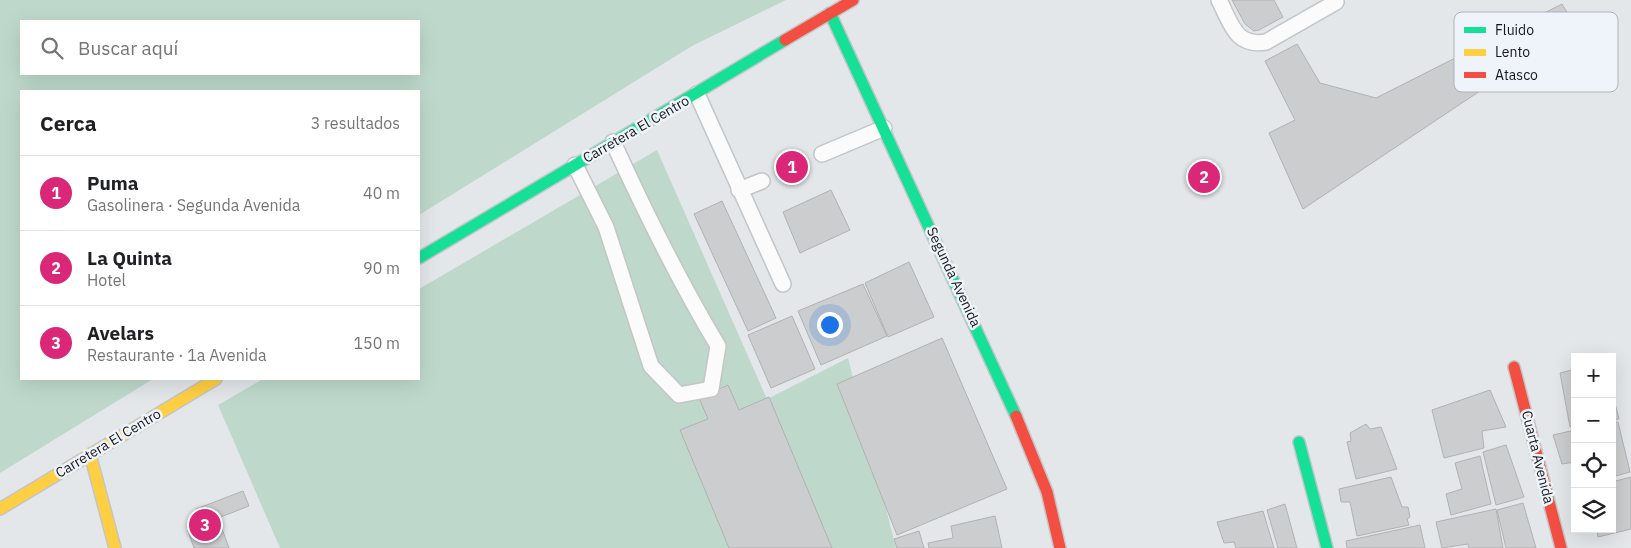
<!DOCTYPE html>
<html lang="es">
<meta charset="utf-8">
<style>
:root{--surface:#fff;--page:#f2f2f2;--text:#202124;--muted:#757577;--line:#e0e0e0;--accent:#db2777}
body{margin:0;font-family:"IBM Plex Sans",sans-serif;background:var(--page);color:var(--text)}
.controls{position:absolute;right:15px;bottom:15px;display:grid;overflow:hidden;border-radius:0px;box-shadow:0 5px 20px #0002}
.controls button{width:45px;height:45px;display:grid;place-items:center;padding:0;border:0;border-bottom:1px solid var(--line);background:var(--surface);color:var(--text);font:25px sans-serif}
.you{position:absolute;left:829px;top:324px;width:18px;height:18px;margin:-12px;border:4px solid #fff;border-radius:50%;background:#1a73e8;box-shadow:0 0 0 8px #1a73e833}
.badge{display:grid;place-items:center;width:32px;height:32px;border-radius:50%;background:var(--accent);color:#fff;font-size:16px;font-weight:700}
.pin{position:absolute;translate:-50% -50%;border:2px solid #fff;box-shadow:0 1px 5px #0006}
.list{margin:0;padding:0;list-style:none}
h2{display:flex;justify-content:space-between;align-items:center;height:65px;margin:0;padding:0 20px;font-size:21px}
h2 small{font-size:16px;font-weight:400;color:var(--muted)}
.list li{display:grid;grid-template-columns:32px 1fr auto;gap:15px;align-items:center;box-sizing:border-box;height:75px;padding:0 20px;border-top:1px solid var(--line)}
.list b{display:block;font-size:19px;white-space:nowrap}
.list p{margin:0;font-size:16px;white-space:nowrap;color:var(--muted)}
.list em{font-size:16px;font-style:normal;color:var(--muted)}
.icon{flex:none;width:28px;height:28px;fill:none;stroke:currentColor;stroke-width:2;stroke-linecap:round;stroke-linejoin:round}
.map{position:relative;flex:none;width:1631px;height:548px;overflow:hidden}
.search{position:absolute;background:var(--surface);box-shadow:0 5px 20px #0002;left:20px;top:20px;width:400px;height:55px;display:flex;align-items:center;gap:12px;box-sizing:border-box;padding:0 18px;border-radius:0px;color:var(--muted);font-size:19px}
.panel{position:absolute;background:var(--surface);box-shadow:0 5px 20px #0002;left:20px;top:90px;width:400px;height:290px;border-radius:0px}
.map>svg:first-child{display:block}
.green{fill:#bed9cc;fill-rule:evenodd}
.building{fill:#cccdce;stroke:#b1b1b2}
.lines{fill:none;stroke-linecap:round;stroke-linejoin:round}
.lane-casing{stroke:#c3c5c7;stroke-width:18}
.fast-casing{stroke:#c3c5c7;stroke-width:14}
.slow-casing{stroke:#c3c5c7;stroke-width:14}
.jam-casing{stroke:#c3c5c7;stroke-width:14}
.lane{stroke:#fbfbfc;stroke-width:15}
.fast{stroke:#16e098;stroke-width:11}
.slow{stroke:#ffcf43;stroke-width:11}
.jam{stroke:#f24e42;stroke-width:11}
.labels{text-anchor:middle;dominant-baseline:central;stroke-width:5;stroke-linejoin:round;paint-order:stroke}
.street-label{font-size:14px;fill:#17181b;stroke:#eef4fa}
.key{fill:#eef4fa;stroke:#aeb2b7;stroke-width:1}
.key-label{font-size:14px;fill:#17181b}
</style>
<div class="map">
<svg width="1631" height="548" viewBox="0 0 1631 548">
<rect width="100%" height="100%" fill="#e4e7ea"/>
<g class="green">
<path d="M0 0H786L692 46 419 215V91H21V379H153L0 473ZM419 21V74H21V21Z"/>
<polygon points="657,150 767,399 848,358 896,548 280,548 218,405 263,379 419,379 419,289"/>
</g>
<g class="building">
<polygon points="1232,0 1274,0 1283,17 1259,30 1254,31 1245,24"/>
<polygon points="1562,4 1576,27 1303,209 1269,133 1295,120 1265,61 1297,44 1320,83 1376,98"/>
<polygon points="831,190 850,230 800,253 783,212"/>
<polygon points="722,201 776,318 748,331 694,214"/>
<polygon points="909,262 934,317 888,337 865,283"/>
<polygon points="863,284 887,336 821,365 798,311"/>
<polygon points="792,316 815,369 771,388 748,335"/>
<polygon points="942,338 1007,489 897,535 837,384"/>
<polygon points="1575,369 1575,426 1570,427 1560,373"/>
<polygon points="728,385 739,410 769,397 832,548 729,548 680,430 708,419 699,398"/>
<polygon points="1490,390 1506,427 1482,431 1484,448 1444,458 1432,410"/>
<polygon points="1612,392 1619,419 1612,420"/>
<polygon points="1618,422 1630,472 1612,477 1612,423"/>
<polygon points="1366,424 1370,429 1381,427 1397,469 1356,479 1347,442 1351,441 1350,433"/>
<polygon points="1575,430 1575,462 1562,464 1553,435"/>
<polygon points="1506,445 1524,497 1496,505 1483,452"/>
<polygon points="1480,456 1491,504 1451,515 1446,494 1462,489 1455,463"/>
<polygon points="1391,477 1402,507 1408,507 1410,517 1407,519 1409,525 1357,536 1350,502 1341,502 1339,489"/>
<polygon points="1631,477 1631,529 1598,537 1597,529 1612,529 1612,482"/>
<polygon points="243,491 249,506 218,518 229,548 194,548 188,531 196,509"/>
<polygon points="1523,503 1536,548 1506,548 1497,510"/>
<polygon points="1285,504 1297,548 1278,548 1267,510"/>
<polygon points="1496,509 1503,548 1469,548 1468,544 1442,548 1436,522"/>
<polygon points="1263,511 1274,548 1236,548 1234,542 1224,543 1217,522"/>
<polygon points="995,516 1002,548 929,548 928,543 953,538 951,526"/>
<polygon points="1420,525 1425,548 1347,548 1346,541"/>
<polygon points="919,531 924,548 897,548 894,539"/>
</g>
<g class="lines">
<g class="lane-casing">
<g id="lane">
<path d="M1219 0C1231 23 1235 47 1266 42L1336 2"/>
<polyline points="697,94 783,284"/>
<polyline points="822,154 884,128"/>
<path d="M575 165 606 227 651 366 679 395 711 389 718 346C679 281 645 212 613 142"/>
<polyline points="739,190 762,181"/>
</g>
</g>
<g class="fast-casing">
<g id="fast">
<polyline points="830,13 1016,416"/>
<polyline points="419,258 785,40"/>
<polyline points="1299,442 1327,548"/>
</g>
</g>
<g class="slow-casing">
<g id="slow">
<polyline points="90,454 115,548"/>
<polyline points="0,509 216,379"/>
</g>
</g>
<g class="jam-casing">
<g id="jam">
<polyline points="785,40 853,0"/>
<polyline points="1514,367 1561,548"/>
<polyline points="1016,416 1047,492 1060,548"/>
</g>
</g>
<use href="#lane" class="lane"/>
<use href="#fast" class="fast"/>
<use href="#slow" class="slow"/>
<use href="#jam" class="jam"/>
</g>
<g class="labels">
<g class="street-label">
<text transform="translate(636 129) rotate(-30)">Carretera El Centro</text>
<text transform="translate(954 277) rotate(65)">Segunda Avenida</text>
<text transform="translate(108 443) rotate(-31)">Carretera El Centro</text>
<text transform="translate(1538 457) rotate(76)">Cuarta Avenida</text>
</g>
</g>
<rect x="1454" y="12" width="164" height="80" rx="8" class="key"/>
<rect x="1464" y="27" width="22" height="6" fill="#16e098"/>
<rect x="1464" y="49" width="22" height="7" fill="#ffcf43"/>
<rect x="1464" y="72" width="22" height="6" fill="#f24e42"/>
<g class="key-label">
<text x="1495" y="35">Fluido</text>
<text x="1495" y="57">Lento</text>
<text x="1495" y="80">Atasco</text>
</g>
</svg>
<div class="controls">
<button>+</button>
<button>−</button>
<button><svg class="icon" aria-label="locate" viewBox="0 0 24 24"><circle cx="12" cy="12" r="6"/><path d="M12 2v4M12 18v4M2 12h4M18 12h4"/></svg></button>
<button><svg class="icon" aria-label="layers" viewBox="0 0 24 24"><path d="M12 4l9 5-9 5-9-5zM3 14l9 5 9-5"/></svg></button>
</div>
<div class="you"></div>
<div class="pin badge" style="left:792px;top:167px">1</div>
<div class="pin badge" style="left:1204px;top:177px">2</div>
<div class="pin badge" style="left:205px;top:525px">3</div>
<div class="search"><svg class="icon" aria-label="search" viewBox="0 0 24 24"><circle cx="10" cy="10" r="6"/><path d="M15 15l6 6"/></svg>Buscar aquí</div>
<section class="panel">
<h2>Cerca<small>3 resultados</small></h2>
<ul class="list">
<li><span class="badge">1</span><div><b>Puma</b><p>Gasolinera · Segunda Avenida</p></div><em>40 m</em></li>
<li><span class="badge">2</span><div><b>La Quinta</b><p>Hotel</p></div><em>90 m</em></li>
<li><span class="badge">3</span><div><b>Avelars</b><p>Restaurante · 1a Avenida</p></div><em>150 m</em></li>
</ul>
</section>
</div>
